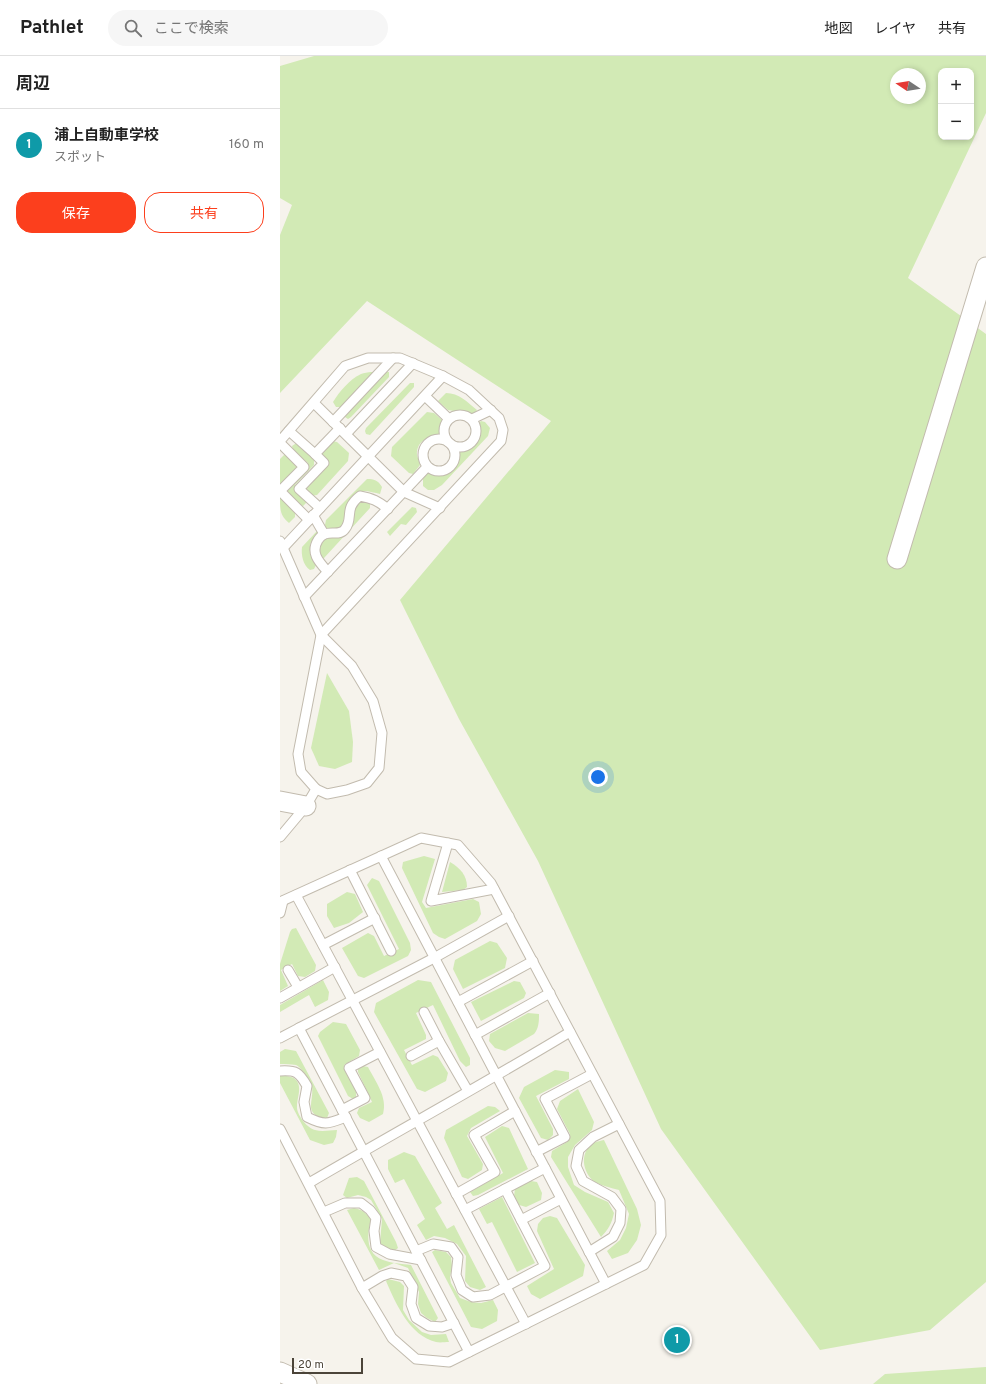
<!DOCTYPE html>
<html lang="ja">
<meta charset="utf-8">
<style>
:root{--surface:#fff;--page:#f6f6f6;--text:#222;--muted:#767676;--line:#e0e0e0;--accent:#fc3f1d}
body{margin:0;font-family:Overpass,"Noto Sans JP",sans-serif;background:var(--page);color:var(--text)}
.controls{position:absolute;right:12px;top:12px;display:grid;overflow:hidden;border-radius:8px;box-shadow:0 2px 6px #0003}
.controls button{width:36px;height:36px;display:grid;place-items:center;padding:0;border:0;border-bottom:1px solid var(--line);background:var(--surface);color:var(--text);font:20px sans-serif}
.compass{position:absolute;left:610px;top:12px;width:36px;height:36px;border-radius:50%;background:var(--surface);box-shadow:0 2px 6px #0003;rotate:282deg}
.scale{position:absolute;left:12px;bottom:10px;width:71px;box-sizing:border-box;padding-left:4px;border:2px solid #4b4439;border-top:0;font-size:11px;line-height:14px;white-space:nowrap;color:#4b4439;-webkit-text-stroke:3px #fff;paint-order:stroke}
.you{position:absolute;left:318px;top:721px;width:14px;height:14px;margin:-10px;border:3px solid #fff;border-radius:50%;background:#1a73e8;box-shadow:0 0 0 6px #1a73e833}
.badge{display:grid;place-items:center;width:26px;height:26px;border-radius:50%;background:var(--accent);color:#fff;font-size:13px;font-weight:700}
.pin{position:absolute;translate:-50% -50%;border:2px solid #fff;box-shadow:0 1px 4px #0006}
.list{margin:0;padding:0;list-style:none}
h2{display:flex;justify-content:space-between;align-items:center;height:52px;margin:0;padding:0 16px;font-size:17px}
h2 small{font-size:13px;font-weight:400;color:var(--muted)}
.list li{display:grid;grid-template-columns:26px 1fr auto;gap:12px;align-items:center;box-sizing:border-box;height:72px;padding:0 16px;border-top:1px solid var(--line)}
.list b{display:block;font-size:15px;white-space:nowrap}
.list p{margin:0;font-size:13px;white-space:nowrap;color:var(--muted)}
.list em{font-size:13px;font-style:normal;color:var(--muted)}
.actions{display:flex;gap:8px;padding:12px 16px}
.actions a{flex:1;padding:9px 0;border:1px solid var(--accent);border-radius:16px;text-align:center;font-size:14px;color:var(--accent)}
.actions .main{background:var(--accent);color:#fff}
.icon{flex:none;width:22px;height:22px;fill:none;stroke:currentColor;stroke-width:2;stroke-linecap:round;stroke-linejoin:round}
.map{position:relative;flex:none;width:706px;height:1328px;overflow:hidden}
header{display:flex;align-items:center;gap:24px;box-sizing:border-box;height:56px;padding:0 20px;background:var(--surface);border-bottom:1px solid var(--line)}
header strong{font-size:19px}
nav{display:flex;gap:22px;margin-inline-start:auto;font-size:14px}
.search{width:280px;height:36px;background:var(--page);display:flex;align-items:center;gap:10px;box-sizing:border-box;padding:0 14px;border-radius:22px;color:var(--muted);font-size:15px}
main{display:flex}
aside{flex:1;background:var(--surface)}
.map>svg:first-child{display:block}
.green{fill:#d2eab5;fill-rule:evenodd}
.lines{fill:none;stroke-linecap:round;stroke-linejoin:round}
.service-casing{stroke:#c2bbae;stroke-width:11}
.minor-casing{stroke:#c2bbae;stroke-width:21}
.service{stroke:#fff;stroke-width:9}
.minor{stroke:#fff;stroke-width:19}
</style>
<header>
<strong>Pathlet</strong>
<div class="search"><svg class="icon" aria-label="search" viewBox="0 0 24 24"><circle cx="10" cy="10" r="6"/><path d="M15 15l6 6"/></svg>ここで検索</div>
<nav><a>地図</a><a>レイヤ</a><a>共有</a></nav>
</header>
<main>
<aside>
<h2>周辺<small></small></h2>
<ul class="list">
<li><span class="badge" style="background:#0f9aa8">1</span><div><b>浦上自動車学校</b><p>スポット</p></div><em>160 m</em></li>
</ul>
<div class="actions"><a class="main">保存</a><a>共有</a></div>
</aside>
<div class="map">
<svg width="706" height="1328" viewBox="0 0 706 1328">
<rect width="100%" height="100%" fill="#f6f3ec"/>
<g class="green">
<path d="M34 0H706V57L628 222 706 278V1226L650 1274 540 1294 381 1073 258 805 179 663 120 544 271 365 87 245 0 337V179L12 149 0 142V10ZM661 15H691V81H661ZM616 18H640V42H616Z"/>
<path d="M91 316H96L63 351H56L53 346C59 336 70 323 81 318 84 317 88 316 91 316Z"/>
<polygon points="105,316 109,316 109,321 71,361 68,363 65,361 65,357"/>
<polygon points="130,327 134,327 134,331 90,379 86,378 85,375 86,372"/>
<path d="M166 337C179 337 187 346 197 354L194 358H191L168 354 158 345Z"/>
<path d="M147 356 154 357 162 364 160 379C149 380 136 385 137 399 138 402 139 406 140 409L133 418 129 417 111 400 112 391Z"/>
<path d="M201 365 205 366 210 372 208 380 162 429 154 434H148L143 430V423L148 416C168 420 177 416 179 395 194 391 202 384 199 367Z"/>
<polygon points="52,385 57,386 69,397 68,405 37,439 31,440 25,434 25,430 48,408 40,399"/>
<path d="M15 388H18L34 404V409L15 429V433L26 444V447L23 450 18 448 7 436C11 421 25 421 28 407L13 394 12 390Z"/>
<polygon points="4,399 9,400 18,411 0,431 0,403"/>
<path d="M87 423C94 423 98 424 102 431L100 438C95 437 89 435 84 435 66 438 65 458 62 472L56 474 46 473 45 469 46 464Z"/>
<path d="M0 441 15 456V461L9 467C0 460 0 453 0 441Z"/>
<polygon points="81,444 90,447 90,452 44,502 41,502 38,494 43,483 47,481 61,480 74,452"/>
<polygon points="132,451 136,452 137,456 126,469 121,468 110,480 107,476"/>
<path d="M37 475 40 476C38 480 33 483 31 486 28 494 32 504 36 509L34 513 30 514C23 509 21 499 22 491Z"/>
<polygon points="47,617 69,655 73,686 72,706 55,713 39,710 31,692"/>
<polygon points="144,800 155,803 142,846 146,852 193,843 199,846 201,858 197,865 165,883 159,881 153,877 122,812 123,806"/>
<path d="M170 806C180 812 187 819 187 831L183 834 162 836Z"/>
<polygon points="92,822 99,825 130,887 131,894 128,900 84,922 78,920 62,892 88,877 94,880 104,900 119,893 87,829"/>
<polygon points="67,836 75,838 83,856 69,867 54,872 47,860 47,848"/>
<polygon points="16,872 36,909 35,915 25,921 18,920 12,908 1,914 8,930 0,935 0,908 10,876 12,873"/>
<polygon points="210,885 217,887 227,902 225,912 183,933 173,913 175,904"/>
<polygon points="43,924 49,936 48,944 35,951 29,939 0,956 0,949"/>
<polygon points="138,924 151,926 190,1002 190,1009 186,1011 180,1005 153,949 136,957 146,979 146,983 124,994 132,1009 153,999 158,1001 168,1017 166,1025 145,1036 137,1033 94,956 96,947"/>
<polygon points="234,925 240,926 246,937 244,942 201,965 191,946"/>
<path d="M248 957 259 958C259 965 259 972 254 978L225 995 215 992 209 985 210 978Z"/>
<polygon points="53,966 66,968 80,994 79,1000 64,1009 76,1034 76,1041 73,1043 68,1040 38,980 40,976"/>
<path d="M5 993 16 995 49 1057 47 1062 42 1063C24 1055 34 1046 32 1031 31 1026 21 1011 16 1009 11 1008 5 1008 0 1008V996Z"/>
<path d="M83 1010 88 1011C95 1025 108 1041 103 1058L89 1066 80 1062 77 1057 79 1052 92 1046 78 1016V1012Z"/>
<polygon points="275,1014 289,1016 289,1023 256,1040 273,1073 273,1079 268,1084 261,1082 239,1042 244,1031"/>
<path d="M0 1018C4 1020 12 1020 15 1023 23 1030 17 1042 17 1050 16 1058 27 1072 35 1074 43 1076 49 1074 57 1074L56 1081 53 1087 44 1089 30 1084 0 1027Z"/>
<path d="M298 1033 314 1066 312 1074 295 1089 288 1101V1111L294 1129 305 1136 328 1146 334 1157C332 1167 328 1174 321 1181L271 1101 272 1095 287 1086 290 1078 277 1053 280 1045Z"/>
<polygon points="208,1050 215,1051 220,1055 191,1072 187,1080 203,1108 202,1114 188,1123 182,1121 164,1082 166,1074"/>
<polygon points="222,1070 229,1072 248,1113 198,1139 193,1140 190,1136 223,1117 205,1081"/>
<path d="M324 1084 357 1153 361 1169 357 1184 348 1197 332 1203 327 1195 340 1184 346 1172 349 1158 339 1134C331 1132 323 1130 315 1126 302 1117 299 1095 314 1087 317 1085 321 1085 324 1084Z"/>
<polygon points="124,1096 135,1100 162,1147 155,1152 167,1173 174,1169 206,1231 200,1234 190,1231 185,1225 186,1200 177,1188 165,1182 154,1180 146,1184 137,1169 145,1163 124,1123 115,1127 108,1113 108,1104"/>
<polygon points="77,1121 84,1125 116,1186 118,1192 114,1195 108,1193 100,1187 102,1163 91,1144 86,1141 78,1139 67,1142 63,1139 69,1122"/>
<polygon points="251,1125 257,1126 262,1137 261,1144 246,1151 239,1149 234,1140 235,1133"/>
<polygon points="222,1141 255,1207 237,1216 212,1166 207,1168 199,1153"/>
<path d="M74 1152C82 1154 86 1156 91 1164 87 1178 85 1197 103 1204 111 1207 122 1208 131 1209L158 1262 155 1266 147 1262 141 1257 138 1248 139 1236 128 1212 114 1207 99 1214 67 1154Z"/>
<polygon points="270,1160 277,1162 305,1209 303,1220 260,1243 251,1238 247,1230 274,1213 257,1175 258,1168 263,1162"/>
<polygon points="155,1194 166,1196 171,1201 172,1210 170,1221 171,1227 180,1242 191,1246 201,1247 213,1244 218,1254 217,1265 202,1273 191,1271 152,1196"/>
<path d="M108 1223 120 1226 124 1230 123 1254 129 1264 142 1276 151 1279 166 1278 169 1286C165 1286 160 1287 156 1286 130 1280 116 1248 106 1225Z"/>
<polygon points="706,1311 706,1328 593,1328 605,1318"/>
</g>
<g class="lines">
<g class="service-casing">
<g id="service">
<polyline points="145,340 169,363"/>
<polyline points="34,347 124,436 160,452"/>
<circle cx="180" cy="375" r="16"/>
<polyline points="192,363 211,354"/>
<polyline points="53,366 113,302"/>
<polyline points="9,375 35,398"/>
<polyline points="66,378 133,307"/>
<circle cx="159" cy="399" r="16"/>
<polyline points="0,385 65,310 88,302 120,302 163,320 189,334 219,362 223,374 221,385 41,579 18,698 21,716 36,733 26,750 0,781"/>
<polyline points="0,387 24,411 0,435"/>
<polyline points="0,435 29,464"/>
<polyline points="40,452 19,433 44,407 35,398 60,372"/>
<polyline points="33,459 44,478"/>
<polyline points="0,485 41,579 72,610 93,645 102,677 99,712 87,727 67,734 47,738 36,733"/>
<polyline points="3,492 163,320"/>
<path d="M48 516C39 506 30 497 38 484 40 481 42 479 45 478 52 475 60 480 65 473 74 462 63 453 80 440 92 442 98 445 108 453"/>
<polyline points="24,541 147,411"/>
<polyline points="168,787 151,845 214,833"/>
<polyline points="101,800 326,1228"/>
<polyline points="70,814 111,895"/>
<polyline points="16,839 246,1268"/>
<polyline points="0,846 141,782 178,789 211,827 380,1145 381,1179 364,1209 169,1306 136,1303 112,1282 82,1232 0,1073"/>
<polyline points="0,857 3,845"/>
<polyline points="43,889 95,862"/>
<polyline points="8,914 18,931"/>
<polyline points="0,942 55,911"/>
<polyline points="178,946 253,905"/>
<polyline points="144,956 159,985 188,1035"/>
<polyline points="19,972 154,902 229,860"/>
<polyline points="195,979 270,937"/>
<polyline points="0,982 19,972 189,1296"/>
<polyline points="131,1000 159,985"/>
<path d="M0 1015C16 1014 19 1016 27 1030L24 1046 27 1061C45 1070 48 1068 66 1061"/>
<polyline points="62,1054 85,1042 69,1012 100,996"/>
<polyline points="256,1096 285,1081 265,1043 312,1018"/>
<path d="M29 1127C116 1076 204 1028 290 976"/>
<polyline points="176,1138 215,1116 194,1079 235,1055"/>
<polyline points="185,1154 265,1112"/>
<polyline points="44,1156 65,1147 81,1147 90,1154 96,1162 94,1175 96,1191 109,1198 141,1204"/>
<polyline points="241,1164 281,1143"/>
<polyline points="136,1195 153,1188 171,1191 178,1201 176,1219 182,1234 193,1241 210,1239 265,1210 225,1133"/>
<polyline points="309,1196 333,1181 340,1167 341,1153 332,1141 303,1125 296,1110 299,1094 313,1081 339,1068"/>
<polyline points="82,1232 102,1220 111,1217 126,1220 133,1231 131,1248 136,1262 149,1270 162,1271 174,1267"/>
</g>
</g>
<g class="minor-casing">
<g id="minor">
<polyline points="617,503 706,211"/>
<polyline points="0,745 26,750"/>
<polyline points="0,1316 27,1328"/>
</g>
</g>
<use href="#service" class="service"/>
<use href="#minor" class="minor"/>
</g>
</svg>
<div class="controls">
<button>+</button>
<button>−</button>
</div>
<svg class="compass" viewBox="-18 -18 36 36"><path d="M0-13l5 13h-10z" fill="#e53935"/><path d="M0 13l5-13h-10z" fill="#767676"/></svg>
<div class="scale">20 m</div>
<div class="you"></div>
<div class="pin badge" style="left:397px;top:1284px;background:#0f9aa8">1</div>
</div>
</main>
